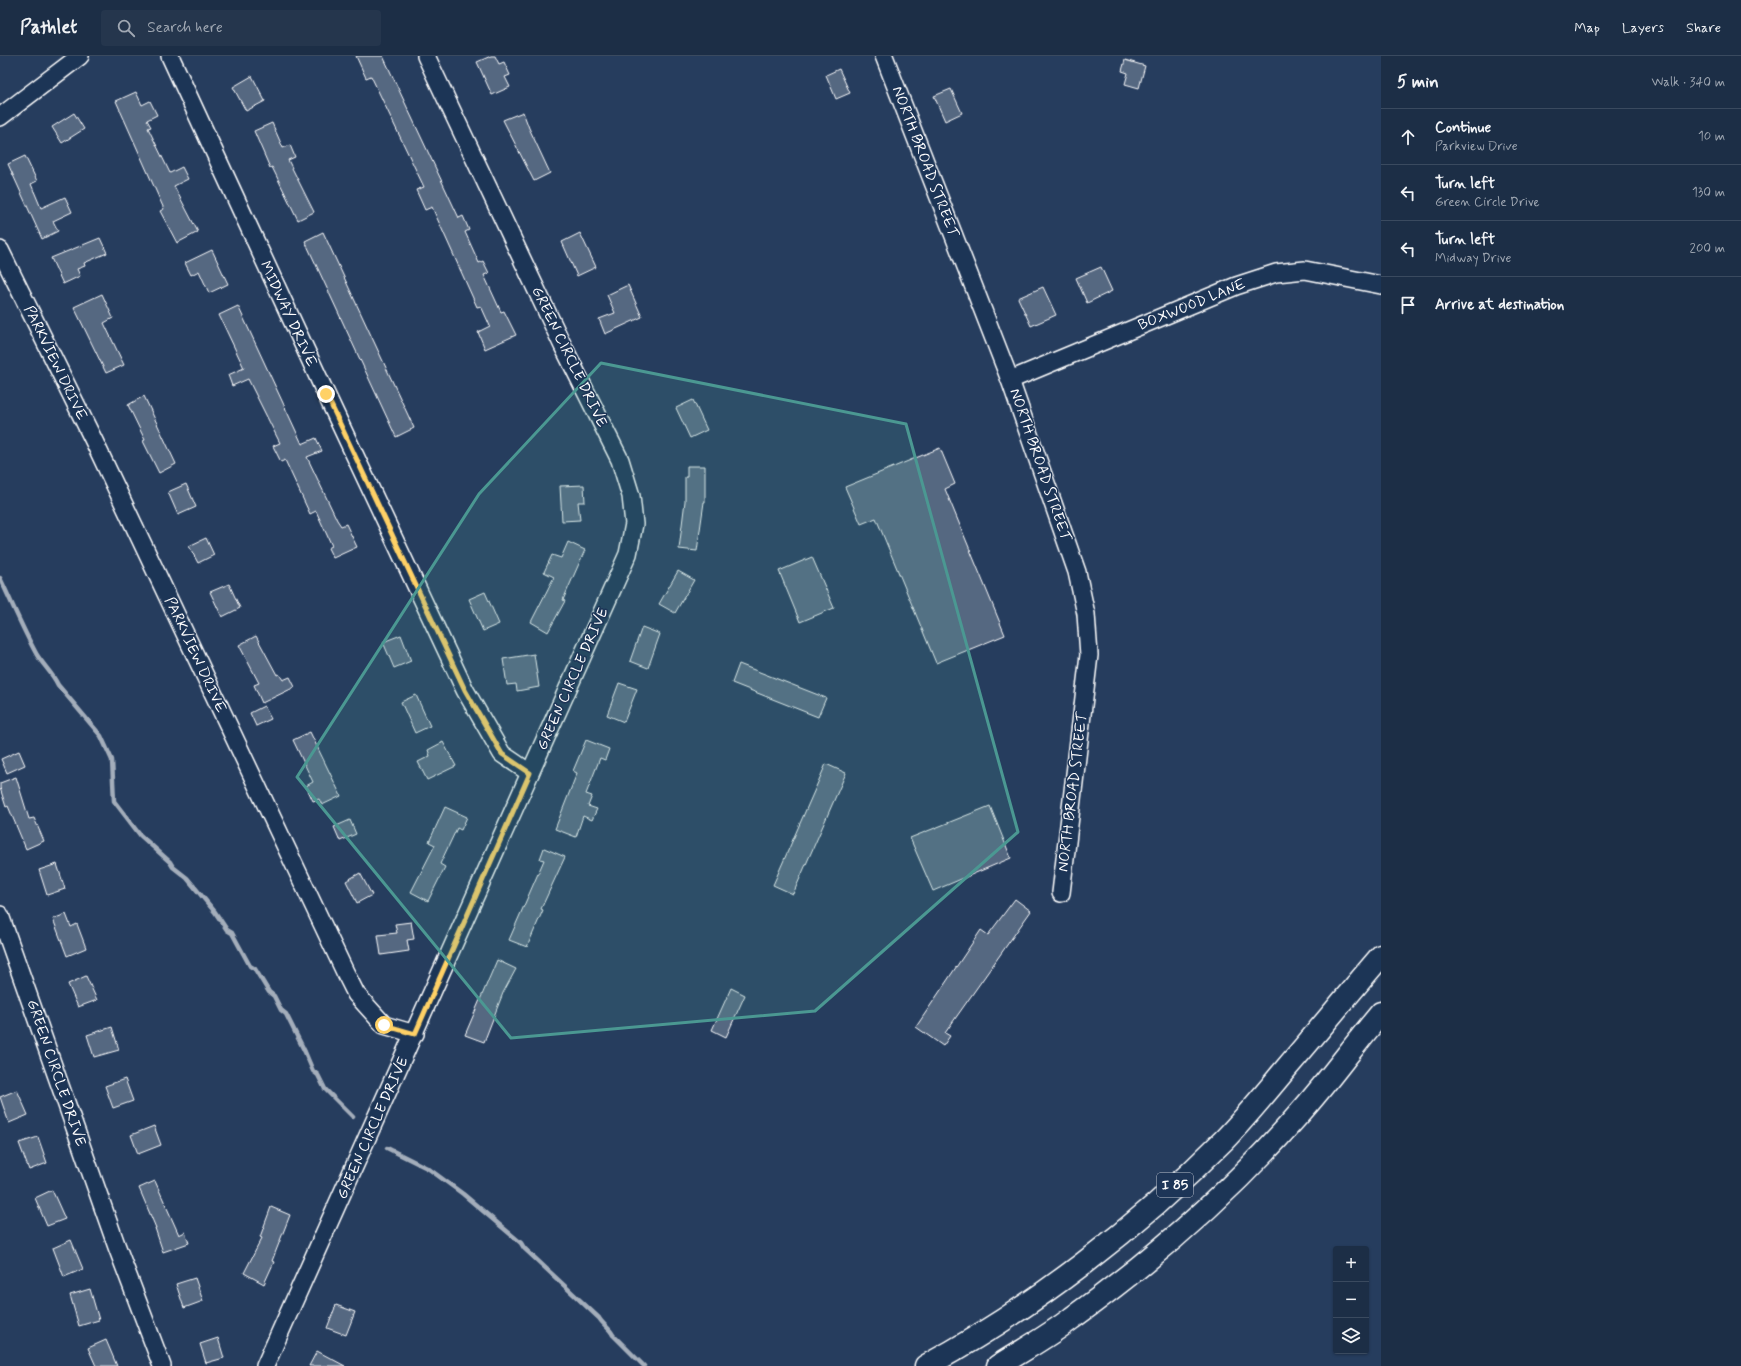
<!DOCTYPE html>
<meta charset="utf-8">
<style>
:root{--surface:#1c2e46;--page:#25364d;--text:#f1f3f6;--muted:#a0a8b3;--line:#3a4a5f}
body{margin:0;font-family:Mynerve,sans-serif;background:var(--page);color:var(--text)}
.controls{position:absolute;right:12px;bottom:12px;display:grid;overflow:hidden;border-radius:4px;box-shadow:0 1px 3px #0004}
.controls button{width:36px;height:36px;display:grid;place-items:center;padding:0;border:0;border-bottom:1px solid var(--line);background:var(--surface);color:var(--text);font:20px sans-serif}
.stop{position:absolute;width:12px;height:12px;margin:-9px;border:3px solid #ffd166;border-radius:50%;background:#fff}
.stop.end{background:#ffd166;border-color:#fff;box-shadow:0 1px 4px #0008}
.list{margin:0;padding:0;list-style:none}
h2{display:flex;justify-content:space-between;align-items:center;height:52px;margin:0;padding:0 16px;font-size:17px}
h2 small{font-size:13px;font-weight:400;color:var(--muted)}
.list li{display:grid;grid-template-columns:26px 1fr auto;gap:12px;align-items:center;box-sizing:border-box;height:56px;padding:0 16px;border-top:1px solid var(--line)}
.list b{display:block;font-size:15px;white-space:nowrap}
.list p{margin:0;font-size:13px;white-space:nowrap;color:var(--muted)}
.list em{font-size:13px;font-style:normal;color:var(--muted)}
.icon{flex:none;width:22px;height:22px;fill:none;stroke:currentColor;stroke-width:2;stroke-linecap:round;stroke-linejoin:round}
.map{position:relative;flex:none;width:1381px;height:1310px;overflow:hidden}
header{display:flex;align-items:center;gap:24px;box-sizing:border-box;height:56px;padding:0 20px;background:var(--surface);border-bottom:1px solid var(--line)}
header strong{font-size:19px}
nav{display:flex;gap:22px;margin-inline-start:auto;font-size:14px}
.search{width:280px;height:36px;background:var(--page);display:flex;align-items:center;gap:10px;box-sizing:border-box;padding:0 14px;border-radius:4px;color:var(--muted);font-size:15px}
main{display:flex}
aside{flex:1;background:var(--surface)}
.map>svg:first-child{display:block}
.lines{fill:none;stroke-linecap:round;stroke-linejoin:round}
.stream{stroke:#a4aebb;stroke-width:4.5}
.building{fill:#556781;stroke:#fff}
.street-casing{stroke:#fff;stroke-width:20}
.highway-casing{stroke:#fff;stroke-width:25}
.street{stroke:#1d3557;stroke-width:17}
.highway{stroke:#1d3557;stroke-width:22}
.route{stroke:#ffd166;stroke-width:5}
.marked{fill:#4b9892;fill-opacity:0.2;stroke:#4b9892;stroke-width:3;stroke-linejoin:round}
.labels{text-anchor:middle;dominant-baseline:central;stroke-width:3;stroke-linejoin:round;paint-order:stroke}
.shield{fill:#1d3557;stroke:#bbc2cd;stroke-width:1}
.shield-label{font-size:14px;font-weight:bold;fill:#fff}
.street-label{font-size:15px;fill:#fff;stroke:#1d3557}
</style>
<header>
<strong>Pathlet</strong>
<div class="search"><svg class="icon" aria-label="search" viewBox="0 0 24 24"><circle cx="10" cy="10" r="6"/><path d="M15 15l6 6"/></svg>Search here</div>
<nav><a>Map</a><a>Layers</a><a>Share</a></nav>
</header>
<main>
<div class="map">
<svg width="1381" height="1310" viewBox="0 0 1381 1310">
<rect width="100%" height="100%" fill="#263d5e"/>
<filter id="ink" filterUnits="userSpaceOnUse"><feTurbulence type="fractalNoise" baseFrequency=".025" numOctaves="2"/><feDisplacementMap in="SourceGraphic" scale="8" xChannelSelector="R" yChannelSelector="G"/><feConvolveMatrix kernelMatrix="1 2 1 2 8 2 1 2 1" color-interpolation-filters="sRGB"/></filter>
<g filter="url(#ink)">
<g class="lines">
<g class="stream">
<path d="M0 522C12 547 23 574 37 599 44 610 53 618 58 629L101 680 112 704 114 745 140 779 170 806 173 811 187 822 215 856 227 874 232 877 250 910 255 913 269 936 274 940 281 954 286 958 305 996 313 1015 318 1019 325 1033 353 1061"/>
<path d="M387 1092 429 1113 463 1138 521 1187 524 1192 599 1262C603 1269 610 1272 613 1279L644 1310"/>
</g>
</g>
<g class="building">
<polygon points="356,0 383,0 459,162 463,160 469,174 465,176 479,207 483,205 489,217 484,219 501,256 504,255 516,279 485,293 478,276 490,270 481,250 477,251 432,151 425,154 416,134 424,131 371,20 366,22"/>
<polygon points="491,0 495,0 499,8 504,6 510,19 505,21 510,31 492,39 477,6"/>
<polygon points="1125,4 1145,10 1139,32 1125,28 1128,17 1122,15"/>
<polygon points="839,13 850,37 836,43 826,19"/>
<polygon points="252,20 265,45 246,55 233,31"/>
<polygon points="951,33 962,57 945,65 934,40"/>
<polygon points="136,36 142,49 150,45 157,59 147,64 151,71 148,72 170,117 182,111 188,123 174,130 198,176 177,187 160,155 164,153 116,45"/>
<polygon points="523,56 529,72 550,117 534,125 503,64"/>
<polygon points="74,57 84,73 62,87 52,71"/>
<polygon points="272,67 283,92 290,89 295,101 288,104 314,156 298,164 272,111 270,112 254,75"/>
<polygon points="25,100 37,125 31,128 41,152 65,141 72,156 53,165 58,175 42,183 8,108"/>
<polygon points="323,176 414,372 396,381 305,185"/>
<polygon points="580,177 596,211 577,220 562,186"/>
<polygon points="100,182 107,197 84,207 85,210 77,213 80,220 63,228 51,202"/>
<polygon points="212,194 228,228 209,237 199,215 191,219 185,207"/>
<polygon points="1101,211 1112,235 1087,247 1076,222"/>
<polygon points="628,229 642,261 605,278 599,263 615,257 607,239"/>
<polygon points="1043,231 1056,259 1031,270 1018,242"/>
<polygon points="102,238 113,262 104,267 124,309 106,317 74,251"/>
<polygon points="238,250 302,388 316,382 322,395 307,401 337,464 341,470 346,468 357,491 333,502 328,492 332,490 316,455 310,458 285,404 281,406 273,390 280,387 248,323 232,330 228,319 244,312 219,259"/>
<polygon points="144,340 176,408 159,417 143,385 145,384 128,349"/>
<polygon points="693,344 707,374 690,382 676,352"/>
<polygon points="940,392 955,428 945,433 1005,579 936,607 876,462 861,468 845,431"/>
<polygon points="687,410 705,410 705,446 704,446 697,495 679,493 685,445 685,421 687,421"/>
<polygon points="186,428 196,451 178,459 168,436"/>
<polygon points="584,429 585,446 578,446 580,464 562,465 560,430"/>
<polygon points="206,482 214,499 198,507 189,490"/>
<polygon points="568,486 585,494 563,544 565,545 548,576 531,566 554,521 544,516 552,499 561,502"/>
<polygon points="812,501 834,552 800,566 779,515"/>
<polygon points="678,515 694,524 675,557 659,548"/>
<polygon points="229,528 240,552 222,561 210,536"/>
<polygon points="485,536 499,568 483,575 469,543"/>
<polygon points="642,571 660,578 648,612 630,605"/>
<polygon points="401,579 411,605 394,612 383,586"/>
<polygon points="256,580 277,619 279,618 283,624 290,621 295,631 262,647 254,629 259,627 239,589"/>
<polygon points="534,598 539,631 517,635 516,628 507,629 503,603"/>
<polygon points="739,608 826,642 818,661 732,627"/>
<polygon points="619,627 637,633 624,666 607,659"/>
<polygon points="416,639 430,670 415,677 401,646"/>
<polygon points="264,650 271,663 256,670 250,657"/>
<polygon points="310,676 341,740 322,749 319,743 313,745 306,730 313,726 293,684"/>
<polygon points="586,684 609,693 605,704 600,702 586,738 592,740 588,750 597,753 592,764 583,760 576,781 555,773 577,717 573,715"/>
<polygon points="443,686 456,710 427,724 418,706 430,700 428,694"/>
<polygon points="19,695 25,709 7,717 1,703"/>
<polygon points="826,708 846,717 793,838 773,829"/>
<polygon points="16,721 29,763 34,762 44,785 26,793 8,750 6,751 0,732 0,727"/>
<polygon points="990,750 1011,802 933,835 910,782"/>
<polygon points="445,751 467,761 461,774 457,772 440,808 445,811 428,845 411,836 435,789 429,786"/>
<polygon points="350,764 356,778 340,785 334,771"/>
<polygon points="544,792 565,801 541,853 543,854 527,891 509,884 544,804 540,803"/>
<polygon points="57,808 65,833 47,839 39,814"/>
<polygon points="360,817 372,839 357,847 346,825"/>
<polygon points="1015,843 1031,855 945,977 950,980 943,990 916,971 981,874 988,879"/>
<polygon points="66,858 71,871 77,868 86,892 67,900 53,863"/>
<polygon points="411,866 414,883 407,884 409,895 381,899 378,879 397,877 395,868"/>
<polygon points="497,904 516,913 503,937 484,986 465,979"/>
<polygon points="86,920 97,944 78,951 68,928"/>
<polygon points="731,932 745,939 726,981 712,974"/>
<polygon points="112,971 119,994 94,1001 87,979"/>
<polygon points="125,1023 133,1045 113,1052 105,1030"/>
<polygon points="17,1034 28,1059 9,1067 0,1041"/>
<polygon points="154,1070 161,1089 138,1098 131,1079"/>
<polygon points="38,1081 47,1107 29,1114 19,1087"/>
<polygon points="155,1125 179,1179 185,1176 189,1187 163,1196 155,1172 156,1172 139,1132"/>
<polygon points="52,1134 65,1163 47,1170 35,1142"/>
<polygon points="271,1151 290,1159 272,1205 274,1206 264,1228 244,1217 262,1182 260,1181"/>
<polygon points="71,1184 83,1213 64,1221 53,1192"/>
<polygon points="195,1222 203,1245 184,1252 176,1228"/>
<polygon points="90,1233 99,1264 79,1270 70,1239"/>
<polygon points="336,1249 355,1256 346,1279 327,1272"/>
<polygon points="218,1282 224,1302 206,1307 200,1288"/>
<polygon points="106,1284 117,1310 96,1310 88,1292"/>
<polygon points="317,1295 345,1310 309,1310"/>
</g>
<g class="lines">
<g class="street-casing">
<g id="street">
<polyline points="170,0 326,338 465,634 502,698 530,717"/>
<polyline points="884,0 1010,324 1077,516 1086,558 1089,599 1061,837"/>
<polyline points="0,61 80,0"/>
<polyline points="0,194 94,385 345,916 356,938 384,969 415,978"/>
<polyline points="1010,324 1236,230 1276,217 1305,214 1381,229"/>
<polyline points="0,859 117,1191 162,1310"/>
<polyline points="265,1310 628,498 634,468 631,440 620,404 563,290 426,0"/>
</g>
</g>
<g class="highway-casing">
<g id="highway">
<path d="M926 1310C1033 1252 1139 1170 1224 1084 1247 1060 1268 1034 1289 1009 1320 973 1350 936 1381 900"/>
<path d="M998 1310C1023 1294 1049 1280 1072 1262 1154 1203 1232 1135 1299 1058 1328 1026 1353 990 1381 957"/>
</g>
</g>
<use href="#street" class="street"/>
<use href="#highway" class="highway"/>
</g>
</g>
<g class="lines" filter="url(#ink)">
<polyline class="route" points="326,338 465,634 502,698 530,717 415,978 384,969"/>
</g>
<path class="marked" d="M601 307 906 368 1018 776 815 955 511 982 297 721 479 438Z"/>
<g class="labels">
<rect class="shield" x="1157" y="1117" width="36" height="24" rx="3"/>
<g class="shield-label">
<text x="1175" y="1129">I 85</text>
</g>
<g class="street-label">
<text transform="translate(925 106) rotate(69)">NORTH BROAD STREET</text>
<text transform="translate(1192 249) rotate(-22)">BOXWOOD LANE</text>
<text transform="translate(288 258) rotate(65)">MIDWAY DRIVE</text>
<text transform="translate(569 301) rotate(64)">GREEN CIRCLE DRIVE</text>
<text transform="translate(55 307) rotate(64)">PARKVIEW DRIVE</text>
<text transform="translate(1040 409) rotate(71)">NORTH BROAD STREET</text>
<text transform="translate(195 599) rotate(65)">PARKVIEW DRIVE</text>
<text transform="translate(573 623) rotate(-66)">GREEN CIRCLE DRIVE</text>
<text transform="translate(1073 736) rotate(-83)">NORTH BROAD STREET</text>
<text transform="translate(56 1017) rotate(71)">GREEN CIRCLE DRIVE</text>
<text transform="translate(373 1072) rotate(-66)">GREEN CIRCLE DRIVE</text>
</g>
</g>
</svg>
<div class="controls">
<button>+</button>
<button>−</button>
<button><svg class="icon" aria-label="layers" viewBox="0 0 24 24"><path d="M12 4l9 5-9 5-9-5zM3 14l9 5 9-5"/></svg></button>
</div>
<div class="stop" style="left:384px;top:969px"></div>
<div class="stop end" style="left:326px;top:338px"></div>
</div>
<aside>
<h2>5 min<small>Walk · 340 m</small></h2>
<ul class="list">
<li><svg class="icon" aria-label="ahead" viewBox="0 0 24 24"><path d="M12 20V5M6 11l6-6 6 6"/></svg><div><b>Continue</b><p>Parkview Drive</p></div><em>10 m</em></li>
<li><svg class="icon" aria-label="left" viewBox="0 0 24 24"><path d="M17 20v-9H6M10 6l-5 5 5 5"/></svg><div><b>Turn left</b><p>Green Circle Drive</p></div><em>130 m</em></li>
<li><svg class="icon" aria-label="left" viewBox="0 0 24 24"><path d="M17 20v-9H6M10 6l-5 5 5 5"/></svg><div><b>Turn left</b><p>Midway Drive</p></div><em>200 m</em></li>
<li><svg class="icon" aria-label="arrive" viewBox="0 0 24 24"><path d="M6 21V4h12l-3 4 3 4H6"/></svg><div><b>Arrive at destination</b></div></li>
</ul>
</aside>
</main>
